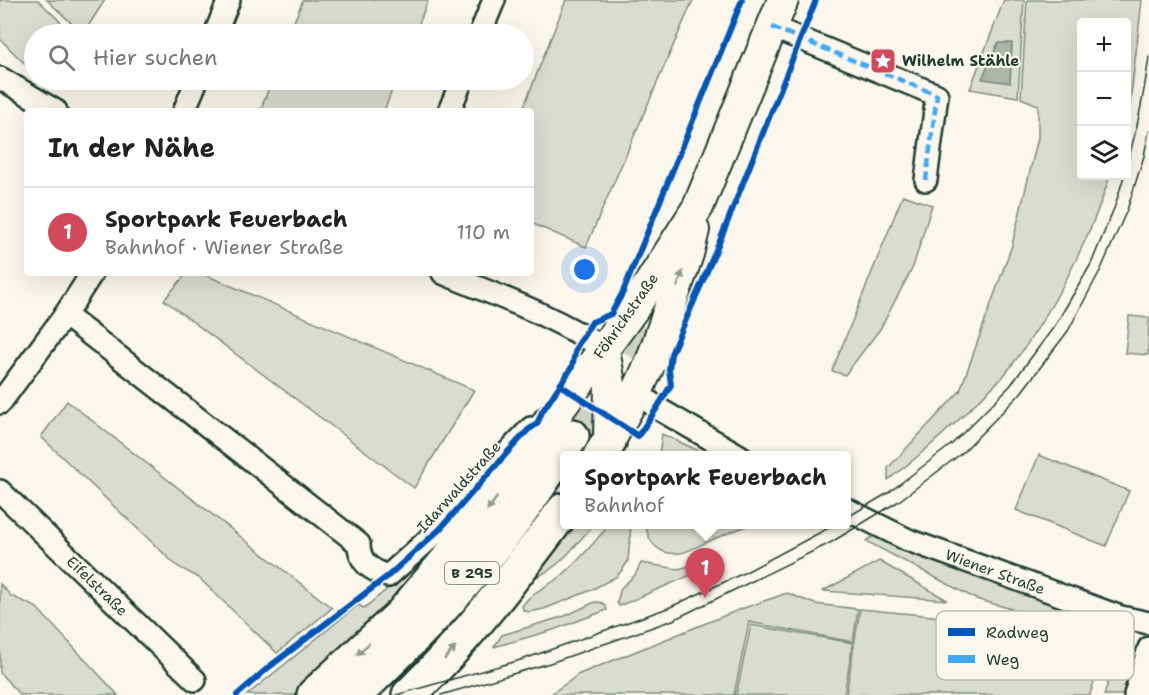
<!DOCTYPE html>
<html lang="de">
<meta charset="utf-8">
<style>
:root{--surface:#fff;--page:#f2f2f2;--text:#222;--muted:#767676;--line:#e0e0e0;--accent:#d1495b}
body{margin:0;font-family:"Shantell Sans",sans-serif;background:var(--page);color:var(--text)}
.controls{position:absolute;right:18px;top:18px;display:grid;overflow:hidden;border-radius:6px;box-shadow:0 6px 24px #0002}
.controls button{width:54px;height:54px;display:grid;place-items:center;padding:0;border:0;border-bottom:2px solid var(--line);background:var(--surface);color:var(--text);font:30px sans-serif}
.you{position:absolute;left:585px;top:270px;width:21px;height:21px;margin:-15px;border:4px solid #fff;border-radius:50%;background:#1a73e8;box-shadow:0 0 0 9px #1a73e833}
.badge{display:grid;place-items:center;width:39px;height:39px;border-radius:50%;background:var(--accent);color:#fff;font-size:20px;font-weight:700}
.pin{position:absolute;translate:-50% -50px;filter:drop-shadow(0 2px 3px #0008)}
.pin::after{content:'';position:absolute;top:32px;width:21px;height:18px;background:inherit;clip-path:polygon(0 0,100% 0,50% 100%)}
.popup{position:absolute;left:560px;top:451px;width:291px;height:78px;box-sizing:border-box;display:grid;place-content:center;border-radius:6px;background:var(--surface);filter:drop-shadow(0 2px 4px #0005);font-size:20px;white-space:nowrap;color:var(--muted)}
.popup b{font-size:22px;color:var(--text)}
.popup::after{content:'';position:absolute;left:50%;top:100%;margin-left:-12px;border:12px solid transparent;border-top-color:var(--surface)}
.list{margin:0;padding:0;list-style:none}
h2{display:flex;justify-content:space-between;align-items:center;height:78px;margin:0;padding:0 24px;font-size:26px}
h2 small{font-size:20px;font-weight:400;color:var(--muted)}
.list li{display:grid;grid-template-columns:39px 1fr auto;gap:18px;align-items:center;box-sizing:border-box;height:90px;padding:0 24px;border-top:2px solid var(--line)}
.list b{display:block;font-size:22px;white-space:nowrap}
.list p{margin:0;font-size:20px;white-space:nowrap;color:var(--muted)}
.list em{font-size:20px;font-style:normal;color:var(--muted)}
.icon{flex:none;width:33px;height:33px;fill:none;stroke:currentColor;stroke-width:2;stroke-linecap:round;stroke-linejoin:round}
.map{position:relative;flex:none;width:1149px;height:695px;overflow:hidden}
.search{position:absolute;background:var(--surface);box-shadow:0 6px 24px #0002;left:24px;top:24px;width:510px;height:66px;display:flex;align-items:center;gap:15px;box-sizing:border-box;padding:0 21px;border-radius:33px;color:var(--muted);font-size:22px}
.panel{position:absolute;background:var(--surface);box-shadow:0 6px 24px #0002;left:24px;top:108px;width:510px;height:168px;border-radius:6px}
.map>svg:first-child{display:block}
.green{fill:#dbdcd1;stroke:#7d8c82;stroke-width:1.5}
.water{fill:#adb4aa;stroke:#74847b;stroke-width:1.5}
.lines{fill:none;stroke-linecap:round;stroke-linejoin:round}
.primary-tunnel{stroke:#cfd2c7;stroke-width:33;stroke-dasharray:33 16;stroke-linecap:butt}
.minor-casing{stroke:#1f3d34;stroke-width:26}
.secondary-casing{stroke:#1f3d34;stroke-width:34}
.primary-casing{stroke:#1f3d34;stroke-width:38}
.minor{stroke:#fbf7ec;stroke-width:21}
.secondary{stroke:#fbf7ec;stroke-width:30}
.primary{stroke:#fbf7ec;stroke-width:33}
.tram{stroke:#1f3d34;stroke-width:1.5}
.quiet{stroke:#3fa9f5;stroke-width:4.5;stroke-dasharray:9 4.5;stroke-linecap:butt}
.cycleway-casing{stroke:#fbf7ec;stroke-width:10}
.cycleway{stroke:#0057b8;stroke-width:6}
.oneway{fill:#8d9a90}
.labels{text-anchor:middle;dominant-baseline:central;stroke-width:4.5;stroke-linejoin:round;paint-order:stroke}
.shield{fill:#fbf7ec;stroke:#61756b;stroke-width:1.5}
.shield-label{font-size:14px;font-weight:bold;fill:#1f3d34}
.poi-label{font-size:15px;font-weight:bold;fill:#1f3d34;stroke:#fbf7ec;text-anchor:start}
.street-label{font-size:15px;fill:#1f3d34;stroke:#fbf7ec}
.key{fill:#fbf7ec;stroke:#b9bfb5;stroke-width:1.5}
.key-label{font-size:16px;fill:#1f3d34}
</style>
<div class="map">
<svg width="1149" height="695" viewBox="0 0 1149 695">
<rect width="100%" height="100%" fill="#fbf7ec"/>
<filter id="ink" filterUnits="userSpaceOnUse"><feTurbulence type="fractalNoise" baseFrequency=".0167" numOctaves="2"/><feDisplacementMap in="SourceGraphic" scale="12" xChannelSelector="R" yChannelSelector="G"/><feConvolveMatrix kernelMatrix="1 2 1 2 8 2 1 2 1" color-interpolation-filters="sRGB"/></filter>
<g filter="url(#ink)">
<g class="green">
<polygon points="0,0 38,0 73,34 34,34 34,73 0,39"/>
<polygon points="47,0 105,0 83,34"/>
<polygon points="303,0 428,0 415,34 289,34"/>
<polygon points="566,0 693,0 586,247 531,223 531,111 522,111"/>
<polygon points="1004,0 1024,0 1018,97 970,89"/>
<path d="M1027 0H1142L1128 121 1127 125 1126 22H1082V176H1110C1088 243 1053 312 1009 369 1001 380 990 389 981 398 952 427 921 455 888 480V468L960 391 1012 245 1038 138V105L1021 98Z"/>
<polygon points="272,80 396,80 384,111 260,111"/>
<polygon points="903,195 932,205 913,267 880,329 845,375 832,371"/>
<polygon points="187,273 201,273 474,390 414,488 164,300"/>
<polygon points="1129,316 1149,318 1148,355 1125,353"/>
<polygon points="67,401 332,608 277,653 199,578 177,566 41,437"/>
<polygon points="577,406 599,421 598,428 584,455 580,455 586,445 581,436 569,430 566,414"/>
<polygon points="662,434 708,455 659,455"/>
<polygon points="1039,455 1129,491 1106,546 1016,510"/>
<path d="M564 524 593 525C577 543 560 568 536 577 532 578 527 579 522 580Z"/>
<path d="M610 524 631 525 628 561 623 569 616 577 589 591 544 609 529 612 523 610 522 606C531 592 548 586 560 577 579 562 594 542 610 524Z"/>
<path d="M646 525V524L750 525C735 530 721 536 707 542 698 546 689 551 681 553 660 556 648 544 646 525Z"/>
<polygon points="879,533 1112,624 1110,626 1093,632 976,599 866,541"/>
<polygon points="447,540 452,544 298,695 247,695 358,605 364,608"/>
<polygon points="879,561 947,600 823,591"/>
<polygon points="641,563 678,569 697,564 701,564 705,569 619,606 617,602 621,588 635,575"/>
<polygon points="0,584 11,596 36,607 118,695 20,695 0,673"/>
<path d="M787 593 815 604 858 609 853 642 749 622 734 695H550C559 687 569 683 577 675L741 609Z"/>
<path d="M595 602C602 602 605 603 607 610L553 630 494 647 502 635 565 616Z"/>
<polygon points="860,609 995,622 1104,648 1090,695 846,695"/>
<polygon points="751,625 853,643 844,695 736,695"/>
<polygon points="1110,676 1130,676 1124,695 1104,695"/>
</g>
<polygon class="water" points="998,43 1012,43 1010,83 982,79"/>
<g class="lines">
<polyline class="primary-tunnel" points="572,436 663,287"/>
<g class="minor-casing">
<g id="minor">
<polyline points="772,27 937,95 926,180"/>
<polyline points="215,34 229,0"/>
<polyline points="480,34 494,0"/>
<polyline points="0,78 56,111"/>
<polyline points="184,111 197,80"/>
<polyline points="449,111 462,80"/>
<path d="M443 273C497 296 555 316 604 349"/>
<path d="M65 315 359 544C359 563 371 570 388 576L440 529 506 454 531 428"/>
<polyline points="637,392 657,408 740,456"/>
<polyline points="0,403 65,315 92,273"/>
<polyline points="0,491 195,680"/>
<polyline points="846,509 908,540 1121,617 1149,623"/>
<polyline points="1135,695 1149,648"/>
</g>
</g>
<g class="secondary-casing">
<g id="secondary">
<polyline points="604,349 610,384 609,439"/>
<polyline points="550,422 634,308 698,207 783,0"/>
<polyline points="609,442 637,392 652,359 688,254 694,230"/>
</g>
</g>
<g class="primary-casing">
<g id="primary">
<polyline points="600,456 609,442"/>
<polyline points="314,695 401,615 445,563 488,510 550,422"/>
<path d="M355 695C401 651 447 606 487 556 518 518 545 477 572 436"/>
<path d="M409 695C467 639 516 574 564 510"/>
</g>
</g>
<use href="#minor" class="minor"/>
<use href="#secondary" class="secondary"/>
<use href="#primary" class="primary"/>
<g class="tram">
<path d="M1126 167C1137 131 1144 94 1149 57"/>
<polyline points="846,518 888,493 952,444 1010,386 1056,324 1091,264 1115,206 1124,176"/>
<polyline points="396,695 524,659 668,608 746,572 836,524"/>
<polyline points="441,695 550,663 673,620 830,543 899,501 962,453 1020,394 1068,331 1101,269 1127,210 1144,156 1149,131"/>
</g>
<polyline class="quiet" points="772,27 937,95 926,180"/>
<g class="cycleway-casing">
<g id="cycleway">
<polyline points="560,385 638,436 657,408 671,385 669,369 671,354 717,248 816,0"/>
<polyline points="237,695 269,667 388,576 440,529 506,454 528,430 537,424 542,412 572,367 576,348 592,322 611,314 623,292 742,0"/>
</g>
</g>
<use href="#cycleway" class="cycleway"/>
</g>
<defs><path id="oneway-solid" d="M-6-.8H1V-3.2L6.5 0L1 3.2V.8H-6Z" transform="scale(1.5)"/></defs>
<g class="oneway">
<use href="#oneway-solid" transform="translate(680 279) rotate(-71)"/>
<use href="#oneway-solid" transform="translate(492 504) rotate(126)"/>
<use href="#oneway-solid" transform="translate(363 649) rotate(138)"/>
<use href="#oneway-solid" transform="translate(450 653) rotate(-48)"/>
</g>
</g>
<defs>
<g id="sight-square" transform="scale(1.35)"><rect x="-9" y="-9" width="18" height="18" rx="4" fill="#d1495b" stroke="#fbf7ec"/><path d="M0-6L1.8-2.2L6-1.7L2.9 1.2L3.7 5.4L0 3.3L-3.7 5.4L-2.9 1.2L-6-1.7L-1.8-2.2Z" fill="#fff"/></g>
</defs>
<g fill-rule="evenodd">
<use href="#sight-square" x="883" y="61"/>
</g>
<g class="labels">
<rect class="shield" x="445" y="562" width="54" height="22" rx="4.5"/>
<g class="shield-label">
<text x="472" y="573">B 295</text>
</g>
<g class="poi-label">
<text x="902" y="61">Wilhelm Stähle</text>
</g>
<g class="street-label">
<text transform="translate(626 316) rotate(-55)">Föhrichstraße</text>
<text transform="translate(459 487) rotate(-48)">Idarwaldstraße</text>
<text transform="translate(995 572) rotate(20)">Wiener Straße</text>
<text transform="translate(97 586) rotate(44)">Eifelstraße</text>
</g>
</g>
<rect x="936" y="611" width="198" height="69" rx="9" class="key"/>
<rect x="948" y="628" width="27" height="8" fill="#0057b8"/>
<rect x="948" y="655" width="27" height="8" fill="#3fa9f5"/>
<g class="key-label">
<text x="986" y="638">Radweg</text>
<text x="986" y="665">Weg</text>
</g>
</svg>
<div class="controls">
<button>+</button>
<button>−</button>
<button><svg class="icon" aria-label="layers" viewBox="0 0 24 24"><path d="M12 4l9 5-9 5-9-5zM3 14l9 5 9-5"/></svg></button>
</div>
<div class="you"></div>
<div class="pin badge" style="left:705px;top:598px">1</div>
<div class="popup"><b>Sportpark Feuerbach</b>Bahnhof</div>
<div class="search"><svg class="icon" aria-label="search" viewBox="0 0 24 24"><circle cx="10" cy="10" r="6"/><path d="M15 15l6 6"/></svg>Hier suchen</div>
<section class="panel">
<h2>In der Nähe<small></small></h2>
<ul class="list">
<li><span class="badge">1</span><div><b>Sportpark Feuerbach</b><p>Bahnhof · Wiener Straße</p></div><em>110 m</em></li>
</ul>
</section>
</div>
